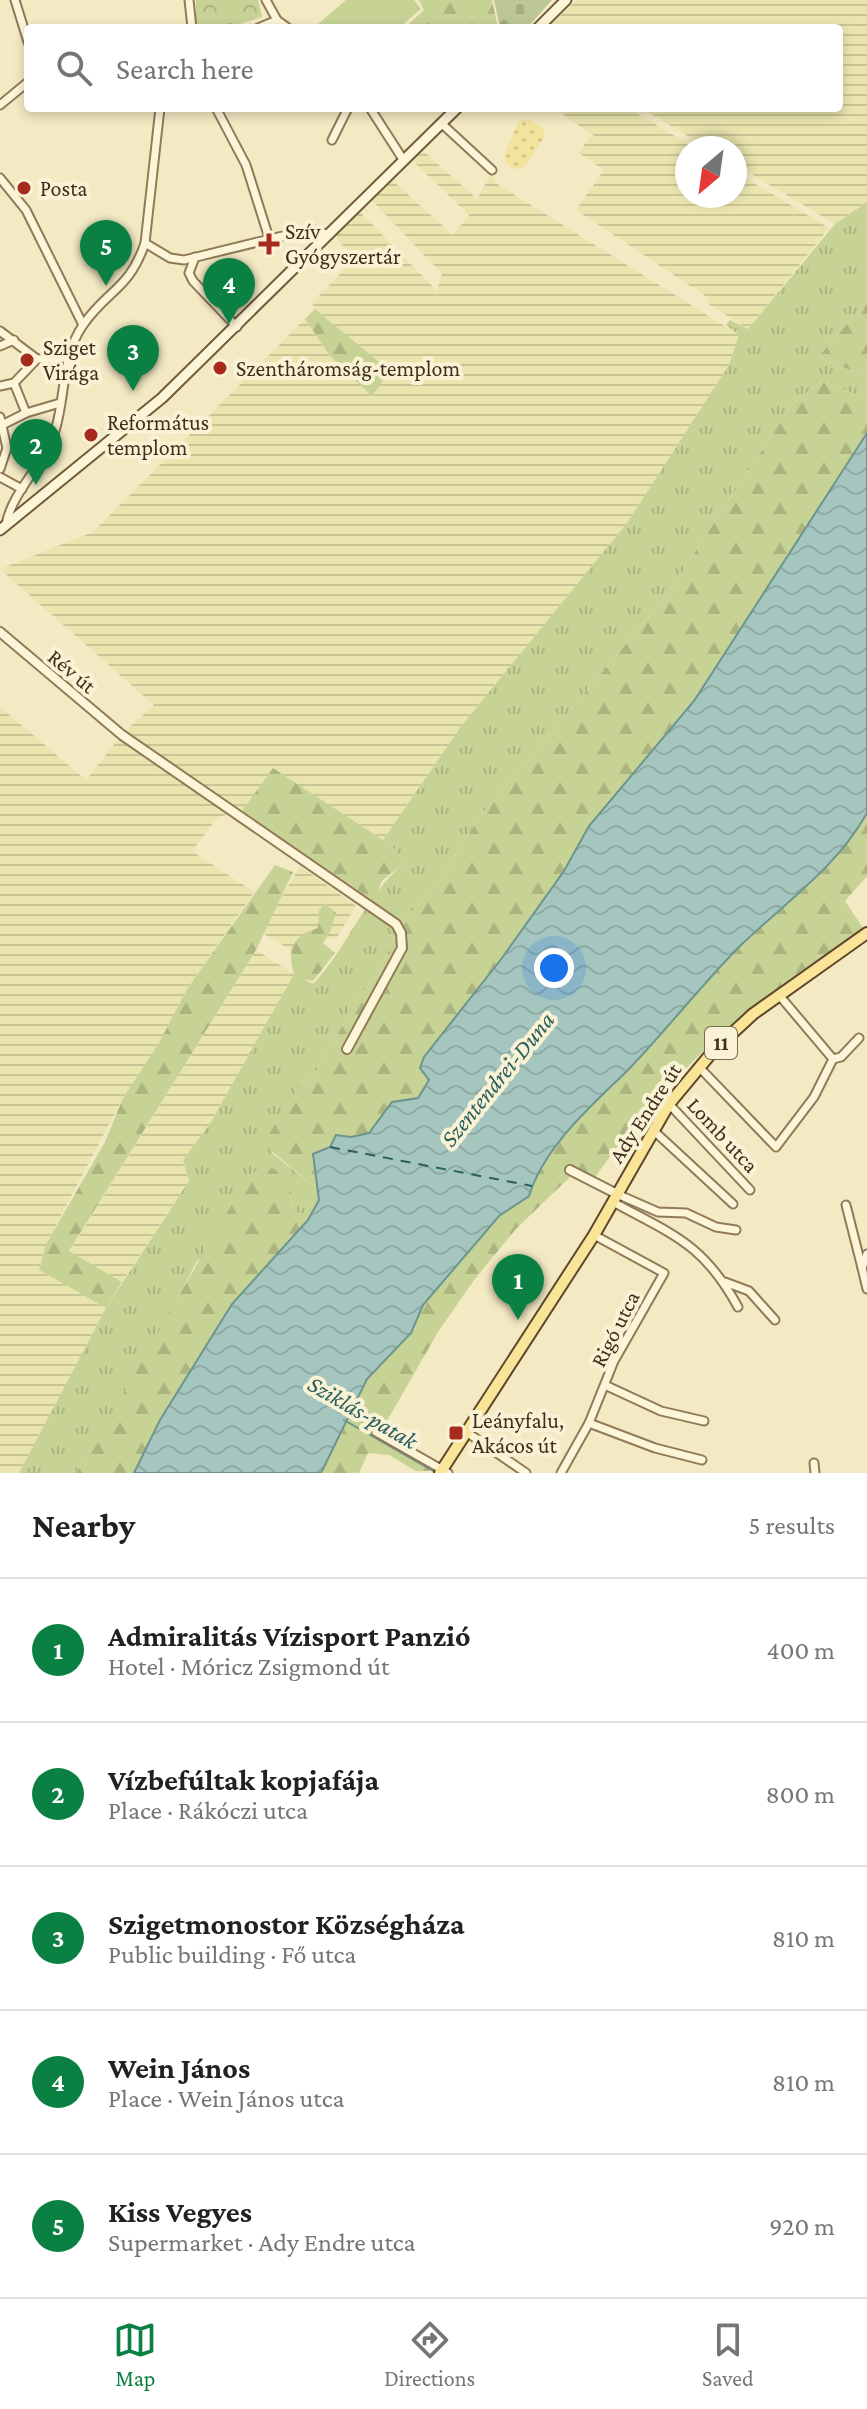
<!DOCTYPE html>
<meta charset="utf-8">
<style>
:root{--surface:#fff;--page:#f6f6f6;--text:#202124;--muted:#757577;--line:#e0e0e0;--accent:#0b8043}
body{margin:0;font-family:"Crimson Pro",serif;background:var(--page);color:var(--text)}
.compass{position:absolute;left:675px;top:136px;width:72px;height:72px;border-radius:50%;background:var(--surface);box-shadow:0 4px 12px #0003;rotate:209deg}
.you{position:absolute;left:554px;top:968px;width:28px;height:28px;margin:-20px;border:6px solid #fff;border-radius:50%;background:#1a73e8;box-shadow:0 0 0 12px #1a73e833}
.badge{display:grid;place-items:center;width:52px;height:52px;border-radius:50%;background:var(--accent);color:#fff;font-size:26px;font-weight:700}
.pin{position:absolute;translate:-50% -66px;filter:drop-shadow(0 2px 4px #0008)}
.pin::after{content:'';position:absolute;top:42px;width:28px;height:24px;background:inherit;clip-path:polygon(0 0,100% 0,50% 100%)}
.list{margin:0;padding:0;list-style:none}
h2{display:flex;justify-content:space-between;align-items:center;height:104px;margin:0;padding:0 32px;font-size:34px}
h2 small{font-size:26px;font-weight:400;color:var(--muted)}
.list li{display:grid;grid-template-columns:52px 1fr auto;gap:24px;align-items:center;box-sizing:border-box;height:144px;padding:0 32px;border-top:2px solid var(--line)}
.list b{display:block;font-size:30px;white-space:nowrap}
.list p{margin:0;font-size:26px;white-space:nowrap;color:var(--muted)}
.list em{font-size:26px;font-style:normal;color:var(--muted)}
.icon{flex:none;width:44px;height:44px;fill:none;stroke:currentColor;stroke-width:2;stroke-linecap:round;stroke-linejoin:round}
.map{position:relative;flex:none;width:867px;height:1473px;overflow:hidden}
.search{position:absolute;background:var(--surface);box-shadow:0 4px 12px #0003;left:24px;right:24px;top:24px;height:88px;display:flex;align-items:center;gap:20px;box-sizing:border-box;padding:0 28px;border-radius:8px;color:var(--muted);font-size:30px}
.sheet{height:824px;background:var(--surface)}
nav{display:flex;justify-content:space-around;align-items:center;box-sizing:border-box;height:112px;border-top:2px solid var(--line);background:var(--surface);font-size:22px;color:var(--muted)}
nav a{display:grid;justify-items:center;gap:4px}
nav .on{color:var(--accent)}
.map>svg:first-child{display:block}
.farmland{fill:url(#farmland-rules)}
.grass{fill:url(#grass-tufts)}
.forest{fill:url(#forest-firs)}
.sand{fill:url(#sand-dots)}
.cemetery{fill:url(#cemetery-stones)}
.park{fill:url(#park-crowns)}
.pitch{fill:#c7d395}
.water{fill:url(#water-waves);stroke:#6b958e;stroke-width:2}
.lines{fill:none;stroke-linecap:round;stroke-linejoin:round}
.stream{stroke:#6b958e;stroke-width:2}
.ferry{stroke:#2a5f60;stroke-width:2;stroke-dasharray:10 8;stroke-linecap:butt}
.minor-casing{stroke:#907a57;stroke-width:11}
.tertiary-casing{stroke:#907a57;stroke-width:12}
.secondary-casing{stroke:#725b3a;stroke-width:13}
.primary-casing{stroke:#5e472c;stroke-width:14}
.minor{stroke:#fdf5d8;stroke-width:7}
.tertiary{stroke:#fdf5d8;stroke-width:8}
.secondary{stroke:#fdf5d8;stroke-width:9}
.primary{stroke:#fae497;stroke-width:10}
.poi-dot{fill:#a72a1f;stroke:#faf2d4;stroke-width:3}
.labels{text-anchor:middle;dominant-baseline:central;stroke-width:8;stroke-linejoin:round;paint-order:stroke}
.shield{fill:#faf2d4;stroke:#766a54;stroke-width:2}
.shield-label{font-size:20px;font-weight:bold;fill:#3e301d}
.poi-label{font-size:22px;fill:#3e301d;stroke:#faf2d4;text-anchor:start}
.street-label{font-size:22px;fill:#3e301d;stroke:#faf2d4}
.water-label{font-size:24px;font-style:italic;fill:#2a5f60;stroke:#faf2d4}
</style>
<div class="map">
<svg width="867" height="1473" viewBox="0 0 867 1473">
<defs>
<pattern id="farmland-rules" width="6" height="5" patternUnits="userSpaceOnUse" patternTransform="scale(2)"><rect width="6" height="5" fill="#eae5af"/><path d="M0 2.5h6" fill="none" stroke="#cac596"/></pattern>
<pattern id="grass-tufts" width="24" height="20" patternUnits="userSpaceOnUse" patternTransform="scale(2)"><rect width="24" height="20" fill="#c7d395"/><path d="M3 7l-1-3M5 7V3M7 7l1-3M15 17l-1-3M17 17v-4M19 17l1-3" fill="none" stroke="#acb580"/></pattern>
<pattern id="forest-firs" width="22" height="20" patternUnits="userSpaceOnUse" patternTransform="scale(2)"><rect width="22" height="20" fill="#c7d395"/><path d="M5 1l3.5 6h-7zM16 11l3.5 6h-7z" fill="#acb580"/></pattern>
<pattern id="sand-dots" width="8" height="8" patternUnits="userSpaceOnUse" patternTransform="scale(2)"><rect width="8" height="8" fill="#f2e39d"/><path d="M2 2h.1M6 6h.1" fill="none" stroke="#d1c387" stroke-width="1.8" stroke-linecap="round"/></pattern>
<pattern id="cemetery-stones" width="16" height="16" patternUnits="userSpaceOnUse" patternTransform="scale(2)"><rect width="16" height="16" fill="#bdc795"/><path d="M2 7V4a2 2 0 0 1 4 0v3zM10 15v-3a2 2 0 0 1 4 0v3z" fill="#a4ab80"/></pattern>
<pattern id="park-crowns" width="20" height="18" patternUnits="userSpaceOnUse" patternTransform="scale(2)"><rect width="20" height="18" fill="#c7d395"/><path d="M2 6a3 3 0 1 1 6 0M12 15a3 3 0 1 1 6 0" fill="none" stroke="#acb580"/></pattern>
<pattern id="water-waves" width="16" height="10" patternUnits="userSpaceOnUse" patternTransform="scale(2)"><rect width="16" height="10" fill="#a5c6bf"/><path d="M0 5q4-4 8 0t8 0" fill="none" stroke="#8faaa4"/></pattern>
</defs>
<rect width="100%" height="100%" fill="#f3e9c3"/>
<g class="farmland">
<polygon points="576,0 867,0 867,202 835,224 735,164 735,148 708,148 641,108 839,108 839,28 548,28"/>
<polygon points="554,108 628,108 695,148 687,148 687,196 735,196 735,172 829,228 748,329 707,303 710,299 576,210 604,170 579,153 589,137 596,137"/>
<polygon points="421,149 477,199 491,174 497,184 739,335 729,365 627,523 462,725 383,840 273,769 242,811 218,817 192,851 254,892 187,989 159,1043 123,1098 46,1244 39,1270 106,1308 19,1473 0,1473 0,707 86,780 123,733 154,705 0,569 93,532 305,319 330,356 389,371 315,309 312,303 342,272 350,253 333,235 359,211 437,291 442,274 372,200 391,179 453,235 469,215 413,161"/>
<polygon points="300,866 356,906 336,939 316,939 297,954 261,932"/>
<polygon points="256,950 294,974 211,1122 183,1160 189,1181 122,1282 69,1252"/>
</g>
<path class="grass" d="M867 202V301L818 357 867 377V399L822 381 793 403 664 599 478 819 438 883 398 927 379 974 360 994 312 1079 301 1082 272 1153 316 1188 305 1214 294 1213 291 1191 197 1261 137 1375 76 1473H19L106 1308 189 1181 183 1160 211 1122 294 974 313 984C348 947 365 896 404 863L392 846 383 840 462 725 627 523 729 365 739 335 726 325 730 320 748 329 835 224Z"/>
<g class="forest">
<polygon points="419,0 492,0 498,28 404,28 424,10"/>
<polygon points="867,301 867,377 818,357"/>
<polygon points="315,309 390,371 372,396 330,356 305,319"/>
<path d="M822 381 867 399V433L694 701 589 826 564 871 502 958 424 1057 420 1068 429 1080 418 1099 392 1102 369 1133 351 1137 336 1135 314 1169 319 1200 308 1220 232 1304 160 1420 134 1473H76C136 1376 188 1275 248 1178L260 1167 275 1169 291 1191 294 1213 305 1214 316 1188 263 1144 301 1082 312 1079 360 994 379 974 398 927 438 883 478 819 664 599 793 403Z"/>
<polygon points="273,768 392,846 404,863 382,881 374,901 242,811"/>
<path d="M867 813V876L845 901 863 928C829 952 794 975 762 1000 700 1048 633 1120 590 1185L572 1175 516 1229 474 1280 438 1332 376 1440H384L432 1467 429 1471H416L389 1455 368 1453 359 1473H321L367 1379 411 1333 423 1305 499 1216 529 1196C544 1147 590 1107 626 1072 666 1031 701 985 741 945 786 902 837 867 867 813Z"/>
<polygon points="275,865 293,872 256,950 69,1251 122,1282 106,1308 39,1270 46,1244 105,1142 123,1098 159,1043 187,989"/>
<path d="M324 903 336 913 331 930 323 943 335 953 313 981 295 978C287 953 290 935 318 928L319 911Z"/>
</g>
<polygon class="sand" points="527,119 543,128 545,136 523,168 514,169 506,163 504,155 519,121"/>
<polygon class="cemetery" points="494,0 552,0 527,28 500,28"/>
<polygon class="park" points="196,0 258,0 262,17 227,28 195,28"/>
<polygon class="pitch" points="346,0 414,0 421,9 399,28 320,28 317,25"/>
<path class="water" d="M867 433V813C837 867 786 902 741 945 701 985 666 1031 626 1072 590 1107 544 1147 529 1196L499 1216 423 1305 411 1333 367 1379 321 1473H134L160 1420 232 1304 308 1220 319 1200 313 1154 330 1147 336 1135 351 1137 369 1133 392 1102 418 1098 429 1080 420 1068 424 1057 502 958 564 871 589 826 694 701Z"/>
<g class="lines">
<polyline class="stream" points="344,1420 433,1471"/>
<polyline class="ferry" points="330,1147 532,1186"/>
<g class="minor-casing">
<g id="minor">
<polyline points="15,0 28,42"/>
<polyline points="189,0 192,28"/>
<polyline points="266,0 277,20 288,28"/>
<polyline points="258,28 277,20"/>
<polyline points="0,105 28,82"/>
<polyline points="216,108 246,165 269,238"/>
<polyline points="370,108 404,161"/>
<polyline points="441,123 492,170"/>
<polyline points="332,140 348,108"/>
<polyline points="0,178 26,210 83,325"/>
<polyline points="145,243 170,258 184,260 299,232 314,230 329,235"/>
<polyline points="195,257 189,273 193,281 237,327"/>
<polyline points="0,331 37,359 67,358"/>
<polyline points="0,346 14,340"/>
<polyline points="0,386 14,383 37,359"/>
<polyline points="26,413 60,403"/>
<polyline points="0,417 7,448 0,469"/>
<polyline points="4,424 26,413 14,383"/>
<polyline points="0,477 22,489"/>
<path d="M6 524C13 490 45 464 55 431 66 396 61 357 83 325 108 289 129 290 145 243L160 108"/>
<polyline points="779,995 833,1059"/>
<polyline points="699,1067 776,1147 814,1097 833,1059 841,1057 859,1038"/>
<polyline points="669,1104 750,1190"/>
<polyline points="653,1130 733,1204"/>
<polyline points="617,1194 658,1212 686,1213 716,1227 736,1230"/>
<path d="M613 1202C673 1235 703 1243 738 1307"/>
<polyline points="846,1205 862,1268"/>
<polyline points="867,1254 862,1268 867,1289"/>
<polyline points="725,1282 749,1291 775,1320"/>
<polyline points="607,1386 661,1411 704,1421"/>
<polyline points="589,1423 655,1448 702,1460"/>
<polyline points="465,1431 526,1473"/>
<polyline points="376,1432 448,1473"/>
<polyline points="814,1463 815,1473"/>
<polyline points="561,1473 589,1423 614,1361 664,1273 594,1235"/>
</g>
</g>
<g class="tertiary-casing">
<g id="tertiary">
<polyline points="0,632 122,735 396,924 401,933 402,948 347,1049"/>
<polyline points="570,1170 617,1194"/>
</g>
</g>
<g class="secondary-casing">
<g id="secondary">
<polyline points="538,28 566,0"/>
<polyline points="0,530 162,398 457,108"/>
</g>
</g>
<g class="primary-casing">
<polyline id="primary" points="440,1473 594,1235 669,1104 714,1050 753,1014 867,933"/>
</g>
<use href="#minor" class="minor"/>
<use href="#tertiary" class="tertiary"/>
<use href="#secondary" class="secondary"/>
<use href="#primary" class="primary"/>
</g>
<g class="poi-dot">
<circle cx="24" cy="188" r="8"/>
<path d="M265 232h8v8h8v8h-8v8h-8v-8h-8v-8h8z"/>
<circle cx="27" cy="360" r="8"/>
<circle cx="220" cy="368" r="8"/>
<circle cx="91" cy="435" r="8"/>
<rect x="448" y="1425" width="16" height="16" rx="4"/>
</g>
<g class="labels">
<rect class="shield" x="705" y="1027" width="32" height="32" rx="6"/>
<g class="shield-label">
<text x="721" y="1043">11</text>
</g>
<g class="poi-label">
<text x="40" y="188">Posta</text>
<text x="285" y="231">Szív<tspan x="285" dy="25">Gyógyszertár</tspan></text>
<text x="43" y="347">Sziget<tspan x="43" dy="25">Virága</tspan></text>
<text x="236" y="368">Szentháromság-templom</text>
<text x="107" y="422">Református<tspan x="107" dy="25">templom</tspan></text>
<text x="472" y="1420">Leányfalu,<tspan x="472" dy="25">Akácos út</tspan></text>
</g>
<g class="street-label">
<text transform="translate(72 671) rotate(40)">Rév út</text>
<text transform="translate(645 1113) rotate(-57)">Ady Endre út</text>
<text transform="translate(723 1135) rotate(47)">Lomb utca</text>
<text transform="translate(615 1329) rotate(-63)">Rigó utca</text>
</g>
<g class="water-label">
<text transform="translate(497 1079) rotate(-51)">Szentendrei-Duna</text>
<text transform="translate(363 1412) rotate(30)">Sziklás-patak</text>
</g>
</g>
</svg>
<svg class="compass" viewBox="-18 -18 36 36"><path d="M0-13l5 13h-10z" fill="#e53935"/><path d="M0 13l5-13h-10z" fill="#757577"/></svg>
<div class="you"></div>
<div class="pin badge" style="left:518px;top:1320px">1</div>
<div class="pin badge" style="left:36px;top:485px">2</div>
<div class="pin badge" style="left:133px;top:391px">3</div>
<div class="pin badge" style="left:229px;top:324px">4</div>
<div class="pin badge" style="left:106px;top:286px">5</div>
<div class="search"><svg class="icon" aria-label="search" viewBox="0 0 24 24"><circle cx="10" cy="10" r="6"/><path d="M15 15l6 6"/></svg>Search here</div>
</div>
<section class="sheet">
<h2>Nearby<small>5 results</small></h2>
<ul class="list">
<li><span class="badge">1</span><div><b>Admiralitás Vízisport Panzió</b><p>Hotel · Móricz Zsigmond út</p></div><em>400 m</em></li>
<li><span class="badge">2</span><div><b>Vízbefúltak kopjafája</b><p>Place · Rákóczi utca</p></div><em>800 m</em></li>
<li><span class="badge">3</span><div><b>Szigetmonostor Községháza</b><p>Public building · Fő utca</p></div><em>810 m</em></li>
<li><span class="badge">4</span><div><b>Wein János</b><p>Place · Wein János utca</p></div><em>810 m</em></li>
<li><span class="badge">5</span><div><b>Kiss Vegyes</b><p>Supermarket · Ady Endre utca</p></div><em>920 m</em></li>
</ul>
</section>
<nav>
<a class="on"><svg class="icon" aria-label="map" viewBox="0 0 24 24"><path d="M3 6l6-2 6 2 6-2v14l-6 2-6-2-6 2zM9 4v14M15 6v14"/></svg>Map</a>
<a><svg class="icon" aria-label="directions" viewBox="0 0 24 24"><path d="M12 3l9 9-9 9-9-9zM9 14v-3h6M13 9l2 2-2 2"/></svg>Directions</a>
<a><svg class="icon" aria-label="saved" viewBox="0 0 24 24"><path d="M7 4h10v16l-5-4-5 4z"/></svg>Saved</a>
</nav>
